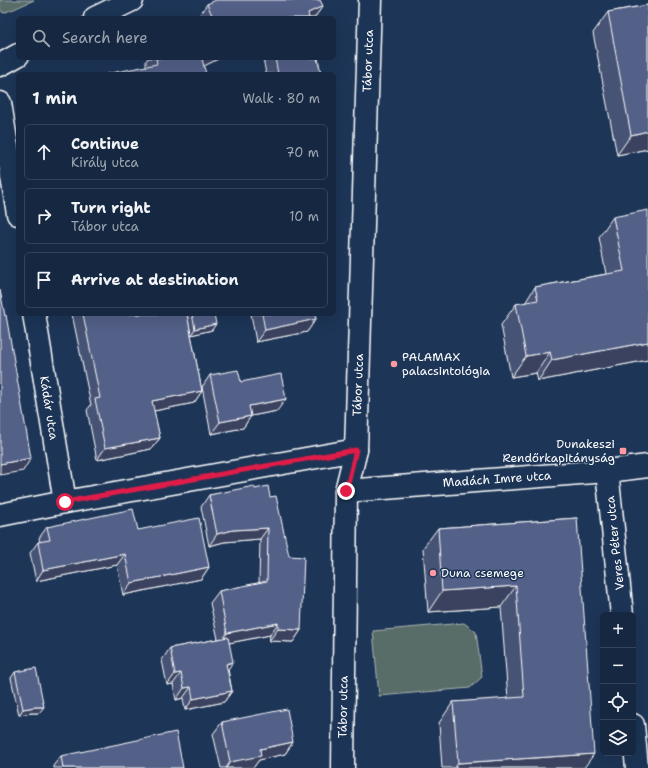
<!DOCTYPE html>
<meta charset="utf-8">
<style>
:root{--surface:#162841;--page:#1f3048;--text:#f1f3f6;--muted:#9ea6b1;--line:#35445a}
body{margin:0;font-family:"Shantell Sans",sans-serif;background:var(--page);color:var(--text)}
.controls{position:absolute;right:12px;bottom:12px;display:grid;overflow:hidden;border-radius:6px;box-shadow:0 4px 16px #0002}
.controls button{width:36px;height:36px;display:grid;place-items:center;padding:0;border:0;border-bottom:1px solid var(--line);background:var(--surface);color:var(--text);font:20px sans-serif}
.stop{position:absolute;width:12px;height:12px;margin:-9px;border:3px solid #e11d48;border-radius:50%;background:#fff}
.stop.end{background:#e11d48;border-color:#fff;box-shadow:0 1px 4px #0008}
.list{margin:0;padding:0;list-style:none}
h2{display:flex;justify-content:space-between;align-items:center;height:52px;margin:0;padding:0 16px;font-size:17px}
h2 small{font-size:13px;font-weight:400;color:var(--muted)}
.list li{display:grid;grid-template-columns:26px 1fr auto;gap:12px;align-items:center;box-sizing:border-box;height:56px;margin:0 8px 8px;padding:0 8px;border:1px solid var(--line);border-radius:6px}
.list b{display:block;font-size:15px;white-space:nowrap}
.list p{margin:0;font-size:13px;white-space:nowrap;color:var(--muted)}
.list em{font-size:13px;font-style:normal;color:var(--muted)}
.icon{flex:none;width:22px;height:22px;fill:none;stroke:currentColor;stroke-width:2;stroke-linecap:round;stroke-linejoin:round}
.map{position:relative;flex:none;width:648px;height:768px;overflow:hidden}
.search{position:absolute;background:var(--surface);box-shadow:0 4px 16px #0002;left:16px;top:16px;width:320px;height:44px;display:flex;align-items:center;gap:10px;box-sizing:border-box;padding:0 14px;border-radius:6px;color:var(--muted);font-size:15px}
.panel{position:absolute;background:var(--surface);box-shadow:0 4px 16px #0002;left:16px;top:72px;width:320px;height:244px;border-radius:6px}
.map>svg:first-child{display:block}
.green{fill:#596c68;stroke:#acb6b4}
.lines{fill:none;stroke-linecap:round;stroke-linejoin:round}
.minor-casing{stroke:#fff;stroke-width:25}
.minor{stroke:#1d3557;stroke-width:22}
.wall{fill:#475375;stroke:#fff}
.shaded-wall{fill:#3a435f;stroke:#fff}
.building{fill:#536088;stroke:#fff}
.route{stroke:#e11d48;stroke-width:5}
.poi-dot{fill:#ff9aa2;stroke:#1d3557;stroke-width:1.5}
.labels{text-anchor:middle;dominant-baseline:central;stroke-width:3;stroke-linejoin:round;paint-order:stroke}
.street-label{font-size:12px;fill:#fff;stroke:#1d3557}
.poi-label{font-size:12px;fill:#fff;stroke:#1d3557;text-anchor:start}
</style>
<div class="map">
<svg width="648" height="768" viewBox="0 0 648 768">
<rect width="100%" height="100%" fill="#1d3557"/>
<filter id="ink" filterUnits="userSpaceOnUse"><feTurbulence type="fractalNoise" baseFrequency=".025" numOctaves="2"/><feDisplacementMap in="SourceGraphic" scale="8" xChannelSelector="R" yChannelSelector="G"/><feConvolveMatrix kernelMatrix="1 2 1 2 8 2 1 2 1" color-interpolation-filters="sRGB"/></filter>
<g filter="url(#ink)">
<g class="green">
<polygon points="0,0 34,0 14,9 3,13 0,9"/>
<polygon points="464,623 476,632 482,677 470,688 379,696 373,631"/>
</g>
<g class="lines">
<g class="minor-casing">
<g id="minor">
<polyline points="95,18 132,0"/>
<polyline points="0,65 18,55"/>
<polyline points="0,103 18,214"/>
<polyline points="34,314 65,502"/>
<polyline points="607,471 622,615"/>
<polyline points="346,491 607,471 648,466"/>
<polyline points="0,515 65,502 356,450"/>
<polyline points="633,725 637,768"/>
<polyline points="343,768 346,491 356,450 370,0"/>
</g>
</g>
<use href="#minor" class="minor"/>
</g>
<g class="wall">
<polygon points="207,4 323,6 314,18 199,18 198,17"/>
<polygon points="648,5 648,149 617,155 593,33 608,12"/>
<polygon points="148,58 220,58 204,66 146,66 146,61"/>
<polygon points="263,58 318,58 321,74 266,74"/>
<polygon points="613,217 648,360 538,381 536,373 511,377 501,325 516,304 525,303 535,287 606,274 599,237"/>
<polygon points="72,314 187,314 202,391 194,403 154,411 160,438 151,449 97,460 87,410 91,405"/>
<polygon points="187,314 214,314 212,330 191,335"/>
<polygon points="251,314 315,314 316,319 307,332 256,342"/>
<polygon points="210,375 241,382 277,411 251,416 243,428 211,434 202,387"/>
<polygon points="255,489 270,497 301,630 293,642 269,641 270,635 229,643 228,669 232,691 224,702 185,710 183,698 176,700 173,684 167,685 162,660 170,648 218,639 210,603 219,591 259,583 260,539 224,542 209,546 201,507 209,495"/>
<polygon points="577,518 584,768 442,768 439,723 453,702 508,699 501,607 428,612 423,548 438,528"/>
<polygon points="47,527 138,530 209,567 201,579 123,595 117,565 36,581 30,553 38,542 40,542 39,538"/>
<polygon points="15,672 39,713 31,713 19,715 11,678"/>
<polygon points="222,722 293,742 285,754 259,760 253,768 221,768 213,734"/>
<polygon points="61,756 183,768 54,768 53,766"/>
</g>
<g class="shaded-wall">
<polygon points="323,6 314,18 305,18 308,13"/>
<polygon points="204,58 220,58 194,71 202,59"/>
<polygon points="648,131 648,149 617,155 631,135"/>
<polygon points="316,319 307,332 256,342 265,330"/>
<polygon points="216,324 212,330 191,335 195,329"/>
<polygon points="648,342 648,360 538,381 552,360"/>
<polygon points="550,352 536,373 511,377 526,356"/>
<polygon points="202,391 194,403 144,413 152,401"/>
<polygon points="286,399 277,411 241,418 249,406"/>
<polygon points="251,416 243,428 211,434 220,422"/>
<polygon points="160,438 151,449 97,460 105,448"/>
<polygon points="31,458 23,471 0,475 0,464"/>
<polygon points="268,528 260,539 224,542 209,546 217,534 233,530"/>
<polygon points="125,554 117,565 36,581 43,570"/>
<polygon points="209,567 201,579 123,595 131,583"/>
<polygon points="516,586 501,607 428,612 442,591"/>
<polygon points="278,623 270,635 219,645 227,633"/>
<polygon points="278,629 301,630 293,642 269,641"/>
<polygon points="233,662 225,674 226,664"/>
<polygon points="181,673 173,684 167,685 175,674"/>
<polygon points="191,687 183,698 176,700 184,688"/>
<polygon points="232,691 224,702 185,710 193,699"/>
<polygon points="35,707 44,707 39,713 31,713 19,715 23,709"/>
<polygon points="293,742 285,754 259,760 253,768 226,768 230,762 260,749"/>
<polygon points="594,754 584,768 455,768 458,763"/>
</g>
<g class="building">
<polygon points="216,0 320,0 323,6 308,13 309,18 199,18 212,15 207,4"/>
<polygon points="648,5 648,131 631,135 608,12"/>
<polygon points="156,58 204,58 202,59 206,74 106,74 157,64"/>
<polygon points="275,58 317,58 321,74 278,74"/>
<polygon points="648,210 648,342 552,360 550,352 526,356 516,304 538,300 535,287 624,271 613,217"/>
<polygon points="0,290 5,316 6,315 31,458 0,464"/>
<polygon points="83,314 187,314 202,391 152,401 160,438 105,448 95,399 100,398"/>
<polygon points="192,314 214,314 216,324 195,329"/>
<polygon points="262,314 315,314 316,319 265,330"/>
<polygon points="238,370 241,382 281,374 286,399 249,406 251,416 220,422 210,375"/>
<polygon points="254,486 255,489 268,486 270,497 276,496 289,556 304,557 301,630 278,629 278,623 227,633 219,591 267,581 268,528 233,530 217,534 209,495"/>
<polygon points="133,509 138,530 199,518 209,567 131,583 125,554 43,570 38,542 50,540 47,527"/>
<polygon points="577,518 594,754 458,763 453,702 524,697 516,586 442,591 438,528"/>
<polygon points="228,637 233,662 226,664 232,691 193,699 191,687 184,688 181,673 175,674 170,648"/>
<polygon points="36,668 44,707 35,707 23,709 15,672"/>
<polygon points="287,709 293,742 260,749 261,756 230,762 222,722"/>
<polygon points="176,732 183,768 63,768 61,756"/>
</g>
</g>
<g class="lines" filter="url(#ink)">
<polyline class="route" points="65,502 356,450 346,491"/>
</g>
<g class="poi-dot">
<circle cx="394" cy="364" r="4"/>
<rect x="619" y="447" width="8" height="8" rx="2"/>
<circle cx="433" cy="573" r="4"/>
</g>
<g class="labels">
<g class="street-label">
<text transform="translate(368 61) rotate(-88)">Tábor utca</text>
<text transform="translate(358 385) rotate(-88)">Tábor utca</text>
<text transform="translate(49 408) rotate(81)">Kádár utca</text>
<text transform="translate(497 479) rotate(-4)">Madách Imre utca</text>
<text transform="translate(615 543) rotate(-96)">Veres Péter utca</text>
<text transform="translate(343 707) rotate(-89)">Tábor utca</text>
</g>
<g class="poi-label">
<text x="402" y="357">PALAMAX<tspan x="402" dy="14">palacsintológia</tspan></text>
<text x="615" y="444" text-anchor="end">Dunakeszi<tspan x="615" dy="14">Rendőrkapitányság</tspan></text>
<text x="441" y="573">Duna csemege</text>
</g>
</g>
</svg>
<div class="controls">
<button>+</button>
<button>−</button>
<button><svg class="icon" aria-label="locate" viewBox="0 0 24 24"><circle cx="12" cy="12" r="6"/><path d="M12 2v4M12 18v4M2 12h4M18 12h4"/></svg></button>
<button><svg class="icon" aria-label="layers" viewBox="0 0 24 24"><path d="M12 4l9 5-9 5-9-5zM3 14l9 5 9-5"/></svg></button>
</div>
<div class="stop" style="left:65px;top:502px"></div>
<div class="stop end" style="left:346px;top:491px"></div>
<div class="search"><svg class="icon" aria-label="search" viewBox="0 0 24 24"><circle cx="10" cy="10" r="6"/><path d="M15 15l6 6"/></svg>Search here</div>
<section class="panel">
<h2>1 min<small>Walk · 80 m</small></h2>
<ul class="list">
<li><svg class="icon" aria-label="ahead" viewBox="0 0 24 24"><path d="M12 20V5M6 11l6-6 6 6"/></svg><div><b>Continue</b><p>Király utca</p></div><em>70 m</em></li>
<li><svg class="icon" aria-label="right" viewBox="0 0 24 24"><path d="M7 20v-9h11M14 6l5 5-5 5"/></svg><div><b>Turn right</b><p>Tábor utca</p></div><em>10 m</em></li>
<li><svg class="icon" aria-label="arrive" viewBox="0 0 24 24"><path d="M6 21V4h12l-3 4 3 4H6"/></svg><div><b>Arrive at destination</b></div></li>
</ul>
</section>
</div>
